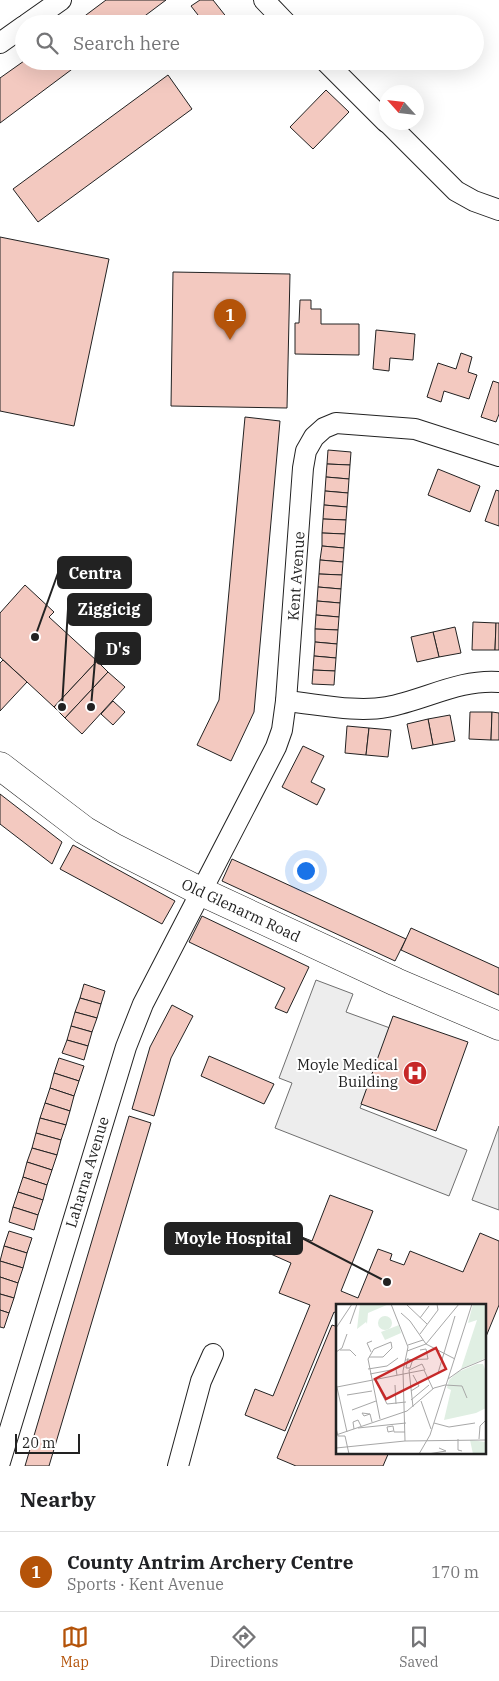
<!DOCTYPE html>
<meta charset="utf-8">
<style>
:root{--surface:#fff;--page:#f2f2f2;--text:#202124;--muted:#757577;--line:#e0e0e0;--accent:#b45309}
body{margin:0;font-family:"IBM Plex Serif",serif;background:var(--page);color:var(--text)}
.compass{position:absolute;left:379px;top:85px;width:45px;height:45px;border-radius:50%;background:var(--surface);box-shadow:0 5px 20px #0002;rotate:297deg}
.scale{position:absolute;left:15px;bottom:12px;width:65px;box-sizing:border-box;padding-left:5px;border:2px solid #222;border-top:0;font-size:14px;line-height:18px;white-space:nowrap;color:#222;-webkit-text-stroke:4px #fff;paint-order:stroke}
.you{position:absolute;left:305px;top:870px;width:18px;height:18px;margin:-12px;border:4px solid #fff;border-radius:50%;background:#1a73e8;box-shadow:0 0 0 8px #1a73e833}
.badge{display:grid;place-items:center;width:32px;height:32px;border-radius:50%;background:var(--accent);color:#fff;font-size:16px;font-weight:700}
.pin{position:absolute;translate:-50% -41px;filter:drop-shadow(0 1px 2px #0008)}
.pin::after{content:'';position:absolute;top:26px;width:18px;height:15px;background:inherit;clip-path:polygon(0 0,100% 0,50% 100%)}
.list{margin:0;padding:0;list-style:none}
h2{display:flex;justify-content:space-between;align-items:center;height:65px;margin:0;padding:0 20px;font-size:21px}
h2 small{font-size:16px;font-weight:400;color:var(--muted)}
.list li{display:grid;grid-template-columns:32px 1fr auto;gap:15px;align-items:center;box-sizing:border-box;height:80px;padding:0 20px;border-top:1px solid var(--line)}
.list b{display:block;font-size:19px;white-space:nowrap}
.list p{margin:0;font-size:16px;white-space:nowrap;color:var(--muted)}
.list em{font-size:16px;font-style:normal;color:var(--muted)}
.icon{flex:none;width:28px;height:28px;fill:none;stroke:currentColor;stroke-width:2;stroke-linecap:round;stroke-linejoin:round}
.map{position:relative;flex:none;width:499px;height:1466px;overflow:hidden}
.search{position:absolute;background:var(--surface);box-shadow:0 5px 20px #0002;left:15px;right:15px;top:15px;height:55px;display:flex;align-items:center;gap:12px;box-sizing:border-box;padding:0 18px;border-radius:28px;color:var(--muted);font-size:19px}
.sheet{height:145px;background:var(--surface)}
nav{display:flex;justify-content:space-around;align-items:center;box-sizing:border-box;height:70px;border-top:1px solid var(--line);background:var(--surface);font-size:14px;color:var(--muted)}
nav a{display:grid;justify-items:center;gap:2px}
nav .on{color:var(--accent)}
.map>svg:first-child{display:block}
.parking{fill:#ededed;stroke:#6f6f6f}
.building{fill:#f3c9c0;stroke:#222}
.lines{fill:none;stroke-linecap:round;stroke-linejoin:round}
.street-casing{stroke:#222;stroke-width:22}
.secondary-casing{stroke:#222;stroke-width:29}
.street{stroke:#fff;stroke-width:20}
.secondary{stroke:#fff;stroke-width:28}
.labels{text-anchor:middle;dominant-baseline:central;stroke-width:4;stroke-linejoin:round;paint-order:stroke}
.street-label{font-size:15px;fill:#222;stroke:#fff}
.poi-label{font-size:15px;fill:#222;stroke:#fff;text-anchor:end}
.inset-road{fill:none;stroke:#a7a7a7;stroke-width:1}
.view{fill:#c62828;fill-opacity:0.15;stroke:#c62828;stroke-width:2.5}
.inset-edge{fill:none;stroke:#222;stroke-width:2.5}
.leader{fill:none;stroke:#222;stroke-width:2}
.callout-dot{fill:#222;stroke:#fff;stroke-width:2}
.callout{fill:#222;stroke:#222;stroke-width:2}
.callout-label{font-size:16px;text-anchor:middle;font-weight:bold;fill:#fff}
</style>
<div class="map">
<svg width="499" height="1466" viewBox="0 0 499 1466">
<rect width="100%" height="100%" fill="#fff"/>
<g class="parking">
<polygon points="316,980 353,994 346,1012 390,1028 360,1108 467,1150 449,1196 275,1128 292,1083 279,1078"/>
<polygon points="499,1126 499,1210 472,1200"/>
</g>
<g class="building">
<polygon points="106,0 166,0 134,24 74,24"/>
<polygon points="200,0 213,0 228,19 221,24 205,24 191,6"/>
<polygon points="24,61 83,61 0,123 0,78"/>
<polygon points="168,75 192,109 38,222 13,189"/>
<polygon points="326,90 349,112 313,149 290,127"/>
<polygon points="0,237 109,259 74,426 0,411"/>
<polygon points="173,272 290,274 287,408 171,406"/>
<polygon points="300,300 311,300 311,309 321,309 321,324 359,324 359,355 295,354 295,323 299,323"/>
<polygon points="376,330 415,334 413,360 390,358 389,371 373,369"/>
<polygon points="461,353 472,357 468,372 477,375 469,399 444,391 441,402 427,397 438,363 456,369"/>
<polygon points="493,381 499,383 499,414 496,422 481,417"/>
<polygon points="245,417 280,421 254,712 231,761 197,745 219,700"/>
<polygon points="328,450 351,452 350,465 327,464"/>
<polygon points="327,464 350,465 349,479 326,477"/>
<polygon points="438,469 480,486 470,512 428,495"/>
<polygon points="326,477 349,479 348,493 325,491"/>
<polygon points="496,490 499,491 499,526 485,521"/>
<polygon points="325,491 348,493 347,507 324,505"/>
<polygon points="324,505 347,507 346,520 323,519"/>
<polygon points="323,519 346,520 345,534 322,533"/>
<polygon points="322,533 345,534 344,548 322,546"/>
<polygon points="322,546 344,548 343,562 320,560"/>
<polygon points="320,560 343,562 342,575 319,574"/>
<polygon points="319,574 342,575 341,589 318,587"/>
<polygon points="25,585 54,612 49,617 97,661 54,707 0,657 0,613"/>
<polygon points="318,587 341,589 340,603 317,601"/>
<polygon points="317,601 340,603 339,617 316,615"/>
<polygon points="316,615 339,617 338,630 315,629"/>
<polygon points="473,622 496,623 495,650 472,650"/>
<polygon points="496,623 499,623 499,650 495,650"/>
<polygon points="455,627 461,653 439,657 433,632"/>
<polygon points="315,629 338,630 337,644 315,642"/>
<polygon points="433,632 439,657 417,662 411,637"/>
<polygon points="315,642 337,644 336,658 314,656"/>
<polygon points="314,656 336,658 335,671 313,670"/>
<polygon points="3,660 27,682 0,711 0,663"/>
<polygon points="97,661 108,672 65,718 54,707"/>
<polygon points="313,670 335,671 334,685 312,684"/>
<polygon points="108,672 125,687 82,734 65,718"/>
<polygon points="113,701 125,712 113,725 101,714"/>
<polygon points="470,712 492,712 491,740 469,739"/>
<polygon points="492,712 499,713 499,740 491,740"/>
<polygon points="450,715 455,741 433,745 428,719"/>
<polygon points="428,719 433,745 412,749 407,724"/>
<polygon points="347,726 369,728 366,755 345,753"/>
<polygon points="369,728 391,730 388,757 366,755"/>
<polygon points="303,746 324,756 311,782 325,789 317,805 282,787"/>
<polygon points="0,794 62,842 52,864 0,824"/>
<polygon points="73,845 175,901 162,924 60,869"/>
<polygon points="232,859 406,939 395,961 222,881"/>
<polygon points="202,916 309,967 287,1013 275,1008 285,988 189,942"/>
<polygon points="411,928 499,968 499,995 401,950"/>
<polygon points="84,984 105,991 101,1004 80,998"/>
<polygon points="80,998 101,1004 97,1018 75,1012"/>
<polygon points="172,1005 193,1016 171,1058 154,1116 132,1109 150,1047"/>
<polygon points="75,1012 97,1018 92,1032 71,1026"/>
<polygon points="393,1016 468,1042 436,1131 361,1104"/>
<polygon points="71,1026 92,1032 88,1046 67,1040"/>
<polygon points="67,1040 88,1046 84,1060 62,1053"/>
<polygon points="209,1056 274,1084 264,1104 201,1076"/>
<polygon points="59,1058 84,1066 79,1081 54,1073"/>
<polygon points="54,1073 79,1081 74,1096 50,1088"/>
<polygon points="50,1088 74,1096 70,1111 45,1103"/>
<polygon points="45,1103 70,1111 66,1125 40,1118"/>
<polygon points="129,1116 151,1123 49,1466 25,1466"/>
<polygon points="40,1118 66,1125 61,1140 36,1133"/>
<polygon points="36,1133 61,1140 57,1155 32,1148"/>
<polygon points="32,1148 57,1155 52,1170 27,1162"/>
<polygon points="27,1162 52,1170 47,1185 23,1177"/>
<polygon points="23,1177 47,1185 43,1200 18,1192"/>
<polygon points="18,1192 43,1200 38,1215 13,1207"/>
<polygon points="330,1195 373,1211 341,1291 358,1298 378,1249 392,1254 390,1260 404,1265 410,1251 463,1272 480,1233 499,1241 499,1305 485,1339 485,1305 338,1305 338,1314 334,1312 285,1431 245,1415 255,1389 273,1396 310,1305 279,1293 291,1263 264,1251 274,1226 312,1241"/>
<polygon points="13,1207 38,1215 34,1230 9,1222"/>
<polygon points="9,1231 32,1238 27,1253 4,1246"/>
<polygon points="4,1246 27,1253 23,1268 0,1261"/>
<polygon points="0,1261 23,1268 18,1283 0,1277"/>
<polygon points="0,1277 18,1283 14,1298 0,1294"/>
<polygon points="0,1294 14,1298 9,1313 0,1310"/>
<polygon points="0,1310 9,1313 4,1328 0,1327"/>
<polygon points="332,1325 338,1327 338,1452 389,1452 383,1466 296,1466 277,1458"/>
</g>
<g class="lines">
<g class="street-casing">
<g id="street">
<polyline points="264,0 287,24"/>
<polyline points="27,24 61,0"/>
<polyline points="0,43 24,26"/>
<polyline points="325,61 386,122"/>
<polyline points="387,122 456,191 474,201 499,210"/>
<path d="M286 701C318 704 356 713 387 707 425 700 459 679 499 682"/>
<polyline points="0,1462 126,1047 143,1004 276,747 282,730 286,701 303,468 306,451 314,437 324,428 336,423 415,429 499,456"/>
<polyline points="178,1466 201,1381 213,1354"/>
</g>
</g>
<g class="secondary-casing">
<polyline id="secondary" points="0,766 84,830 115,848 202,892 396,982 499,1026"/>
</g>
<use href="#street" class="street"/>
<use href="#secondary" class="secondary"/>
</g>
<defs>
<g id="hospital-disc" transform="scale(1.25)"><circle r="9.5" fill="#c62828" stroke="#fff"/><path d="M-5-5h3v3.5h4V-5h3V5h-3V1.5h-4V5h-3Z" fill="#fff"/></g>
</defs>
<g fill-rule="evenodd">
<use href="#hospital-disc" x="415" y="1073"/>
</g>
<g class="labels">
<g class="street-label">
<text transform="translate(296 576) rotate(-86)">Kent Avenue</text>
<text transform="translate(241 910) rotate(25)">Old Glenarm Road</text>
<text transform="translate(87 1172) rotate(-73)">Laharna Avenue</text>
</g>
<g class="poi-label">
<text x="398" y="1064">Moyle Medical<tspan x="398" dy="17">Building</tspan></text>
</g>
</g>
<g transform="translate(336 1304)">
<rect width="150" height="150" fill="#fff"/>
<path d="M24 0H53L32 9 31 20 30 18 21 25ZM42 19a7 7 0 1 1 14 0a7 7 0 1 1-14 0Z" fill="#e0efe3"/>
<path d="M63 21 65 29 49 36 45 28Z" fill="#e0efe3"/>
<path d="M137 0H150V54L125 65 141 16 132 19ZM134 136 150 138V150H137Z" fill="#e0efe3"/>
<path d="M141 60H147L150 68V104L140 109 108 116 115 86 111 84 113 76 122 68Z" fill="#e0efe3"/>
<path class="inset-road" d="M55 0 72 43 67 67 69 137M71 1 91 20M65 9 74 17 90 40M84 14 93 2M14 20 21 0M0 24 16 0M84 30 102 6 101 0M90 40 119 55M72 41 87 36M4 46H14L20 52M71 47 90 40 123 0M0 48 6 44 11 30M35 48 31 39 36 37M33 53H47L56 44M72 54 70 64H74L77 55M69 56 92 55 90 45 84 46M32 65 51 62 62 54M102 69 119 12M34 70 60 65 61 71M112 75 126 65 150 55M0 79 11 128M59 81 60 100M1 83 88 66 97 85M44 86 51 100 70 98M75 87 83 82 77 71M11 91 36 87M75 96 93 81M85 97 95 125M77 103 73 66 86 60 89 66M16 106 40 97M34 110 26 109 28 112 34 110 36 118M44 115 32 55 38 45 55 38 56 44M98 119 113 123 139 119M0 124 2 132H9L13 150M22 124 70 119M18 125 17 118 22 116 25 122M57 127 52 128 51 123 57 122 58 128H69M0 131 71 107 98 84 109 81 126 82 131 94M122 135V146L126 147M143 135 144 122 150 116M0 144 69 137 150 136M83 150 94 131 136 0M92 150 110 147 103 144"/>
<path class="view" d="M100 44 110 65 50 95 39 75Z"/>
<rect width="150" height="150" class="inset-edge"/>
</g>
<path class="leader" d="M35 637L58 573M62 707L68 609M91 707L96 649M387 1282L302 1238"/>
<g class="callout-dot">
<circle cx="35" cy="637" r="5"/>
<circle cx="62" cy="707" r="5"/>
<circle cx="91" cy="707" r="5"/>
<circle cx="387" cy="1282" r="5"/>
</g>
<g class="callout">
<rect x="58" y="557" width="73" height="31" rx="5"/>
<rect x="68" y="594" width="83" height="31" rx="5"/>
<rect x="96" y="633" width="44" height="31" rx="5"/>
<rect x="165" y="1223" width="137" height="31" rx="5"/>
</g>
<g class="callout-label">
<text x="95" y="579">Centra</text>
<text x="109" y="615">Ziggicig</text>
<text x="118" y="655">D's</text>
<text x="233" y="1244">Moyle Hospital</text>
</g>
</svg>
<svg class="compass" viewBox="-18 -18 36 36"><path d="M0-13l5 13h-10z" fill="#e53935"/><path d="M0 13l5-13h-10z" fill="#757577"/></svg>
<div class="scale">20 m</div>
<div class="you"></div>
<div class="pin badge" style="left:230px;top:340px">1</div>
<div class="search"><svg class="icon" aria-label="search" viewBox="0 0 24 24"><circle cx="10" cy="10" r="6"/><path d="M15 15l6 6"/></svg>Search here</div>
</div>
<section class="sheet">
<h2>Nearby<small></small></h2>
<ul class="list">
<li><span class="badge">1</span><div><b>County Antrim Archery Centre</b><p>Sports · Kent Avenue</p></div><em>170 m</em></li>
</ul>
</section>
<nav>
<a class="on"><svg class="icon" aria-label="map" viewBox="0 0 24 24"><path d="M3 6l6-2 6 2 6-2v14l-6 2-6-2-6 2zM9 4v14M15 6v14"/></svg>Map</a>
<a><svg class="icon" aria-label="directions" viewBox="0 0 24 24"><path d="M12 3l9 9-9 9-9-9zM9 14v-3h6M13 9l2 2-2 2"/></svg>Directions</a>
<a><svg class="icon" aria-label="saved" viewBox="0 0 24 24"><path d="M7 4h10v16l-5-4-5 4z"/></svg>Saved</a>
</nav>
